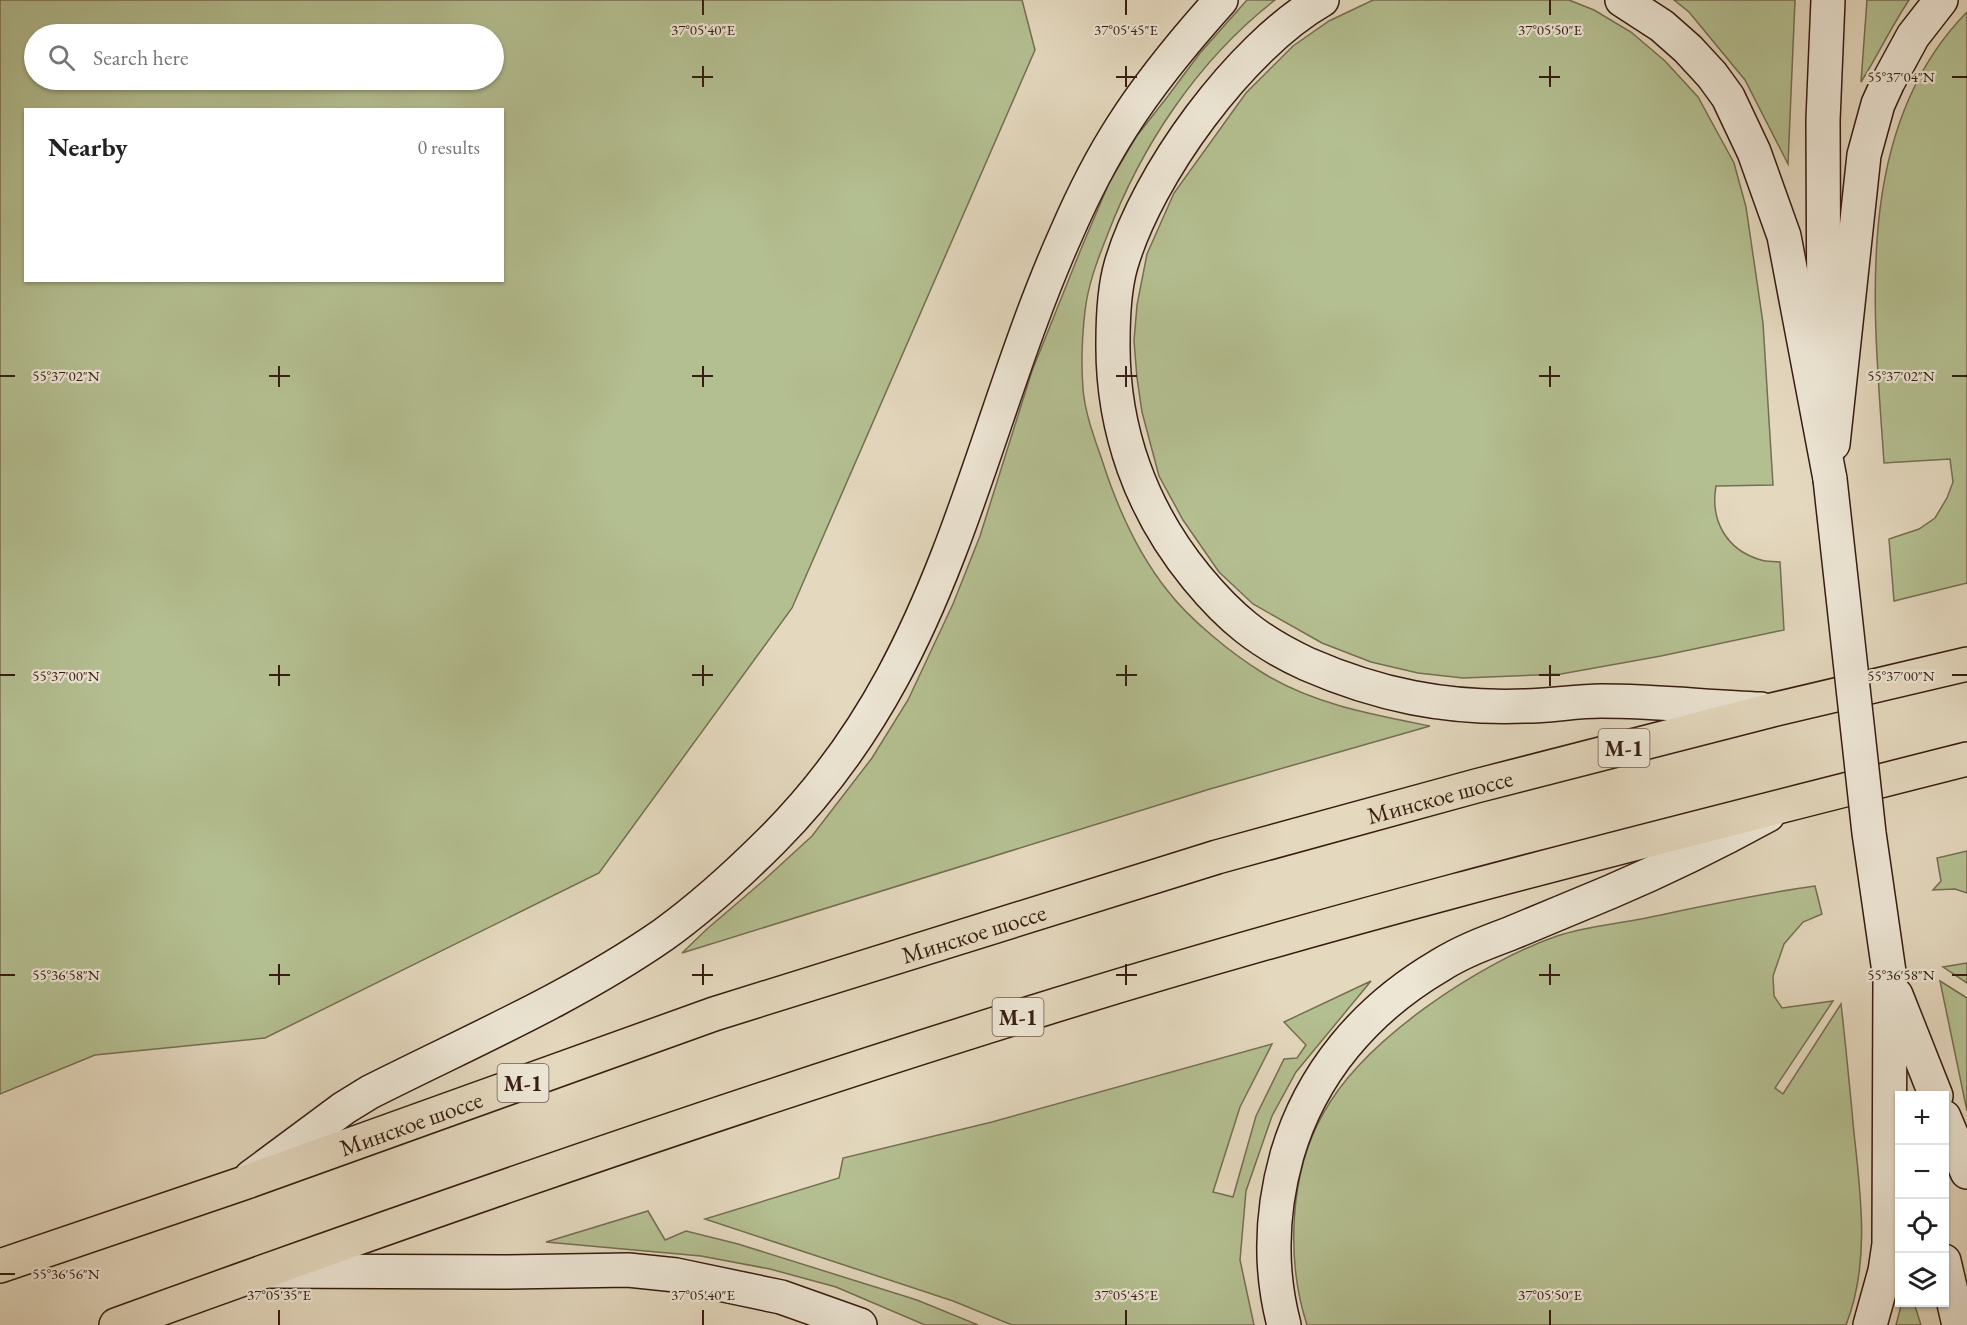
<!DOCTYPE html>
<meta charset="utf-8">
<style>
:root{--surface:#fff;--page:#f6f6f6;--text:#222;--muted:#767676;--line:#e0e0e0}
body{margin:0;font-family:"EB Garamond",serif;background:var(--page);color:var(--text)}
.controls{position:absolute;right:18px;bottom:18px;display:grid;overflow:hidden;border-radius:0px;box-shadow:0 2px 4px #0004}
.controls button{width:54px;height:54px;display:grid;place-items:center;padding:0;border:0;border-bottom:2px solid var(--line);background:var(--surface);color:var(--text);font:30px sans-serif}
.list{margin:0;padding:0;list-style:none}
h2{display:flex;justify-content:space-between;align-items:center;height:78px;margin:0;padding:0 24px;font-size:26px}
h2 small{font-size:20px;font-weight:400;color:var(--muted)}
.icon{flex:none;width:33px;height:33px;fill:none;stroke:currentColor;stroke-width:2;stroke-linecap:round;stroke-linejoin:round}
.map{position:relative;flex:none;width:1967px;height:1325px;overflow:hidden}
.search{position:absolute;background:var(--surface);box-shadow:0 2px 4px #0004;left:24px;top:24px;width:480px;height:66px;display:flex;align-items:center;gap:15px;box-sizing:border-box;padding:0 21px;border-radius:33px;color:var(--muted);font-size:22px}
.panel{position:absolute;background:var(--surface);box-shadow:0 2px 4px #0004;left:24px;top:108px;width:480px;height:174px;border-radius:0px}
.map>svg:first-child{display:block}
.green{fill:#b4bf91;stroke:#756e51;stroke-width:1.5;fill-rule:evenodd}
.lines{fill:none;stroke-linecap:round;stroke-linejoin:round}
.secondary-casing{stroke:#361c11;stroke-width:36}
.trunk-casing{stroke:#361c11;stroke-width:36}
.secondary{stroke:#ede6d5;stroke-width:33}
.trunk{stroke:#e4d8be;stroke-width:33}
.secondary-bridge-casing{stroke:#361c11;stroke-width:36;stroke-linecap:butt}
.secondary-bridge{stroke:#ede6d5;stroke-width:33}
.ticks{fill:none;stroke:#361c11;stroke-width:2}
.labels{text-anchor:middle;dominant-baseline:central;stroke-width:4.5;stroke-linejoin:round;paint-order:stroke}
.shield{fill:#ede6d5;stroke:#6d594c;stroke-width:1.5}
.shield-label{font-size:22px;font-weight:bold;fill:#361c11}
.street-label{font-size:24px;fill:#361c11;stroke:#ede6d5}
.ticks-label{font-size:15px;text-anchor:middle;fill:#361c11;stroke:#ede6d5;stroke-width:4.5;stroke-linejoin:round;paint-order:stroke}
</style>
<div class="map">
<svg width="1967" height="1325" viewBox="0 0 1967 1325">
<rect width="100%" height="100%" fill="#e4d8be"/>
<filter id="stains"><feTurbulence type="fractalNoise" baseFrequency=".00333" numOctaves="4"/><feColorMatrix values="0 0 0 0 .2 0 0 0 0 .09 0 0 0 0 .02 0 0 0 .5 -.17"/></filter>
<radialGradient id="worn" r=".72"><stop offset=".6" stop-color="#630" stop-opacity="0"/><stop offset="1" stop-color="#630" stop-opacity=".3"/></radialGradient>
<g class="green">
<path d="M0 0H1022L1035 50 792 608 599 873 265 1038 95 1055 0 1094ZM34 34H494V80H34ZM26 110H502V280H26Z"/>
<path d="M1247 0H1275C1198 60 1141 146 1107 236 1097 261 1088 285 1085 311 1082 337 1081 363 1083 389 1085 413 1094 437 1102 460 1117 507 1136 551 1167 590 1189 619 1232 654 1263 673 1312 704 1374 715 1430 726L1210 789 682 953 707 929 763 881 812 836 872 758 908 700 953 604 980 536 1032 371 1081 249 1109 183 1136 137 1168 96 1200 53Z"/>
<path d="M1373 0H1569L1594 10 1631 32 1665 61 1698 97 1734 163 1746 207 1763 323 1773 485 1716 486C1710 520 1726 550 1761 560 1766 562 1774 561 1780 562L1784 630 1661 656 1561 674 1463 678 1418 673 1371 662 1322 643 1253 604 1219 572 1183 520 1159 476 1142 412 1137 378 1134 341 1137 305 1147 254 1174 193 1246 93 1293 46 1329 21Z"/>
<polygon points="1674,0 1795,0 1788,164 1745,80 1689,12"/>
<path d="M1867 0H1909C1891 27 1878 55 1861 82Z"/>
<path d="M1967 12V583L1894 601 1889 539 1919 529 1935 518 1947 498 1953 482 1950 459 1884 463C1874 312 1851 130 1967 12Z"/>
<polygon points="1967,851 1967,893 1955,889 1933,890 1941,881 1937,858"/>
<path d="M1815 886 1822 914 1803 922 1784 944 1773 976 1774 996 1782 1008 1833 1001 1775 1088 1783 1094 1841 1004C1846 1047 1850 1090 1854 1133 1861 1197 1870 1264 1846 1325H1307C1286 1260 1289 1174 1323 1114 1363 1040 1479 963 1557 936 1583 927 1614 924 1641 919 1699 907 1757 894 1815 886Z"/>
<polygon points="1967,963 1967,983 1943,967"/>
<polygon points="1371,981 1296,1072 1272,1116 1246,1191 1240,1260 1254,1325 1012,1325 953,1301 705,1219 839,1178 843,1158 992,1122 1272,1044 1240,1107 1213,1192 1233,1197 1256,1116 1284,1059 1297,1058 1306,1045 1284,1022"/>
<polygon points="1940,981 1967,998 1967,1111"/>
<polygon points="648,1211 665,1240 686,1231 738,1244 917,1300 978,1325 925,1325 836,1287 770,1269 701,1256 546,1242"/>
<polygon points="1902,1302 1914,1303 1921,1325 1896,1325"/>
</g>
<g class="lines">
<g class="secondary-casing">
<g id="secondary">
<path d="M1322 0C1240 47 1147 175 1121 265 1114 289 1113 317 1113 342 1112 429 1141 510 1197 578 1230 618 1259 642 1307 664 1378 695 1446 709 1525 706 1550 706 1576 701 1601 701 1655 701 1708 707 1761 709"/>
<polyline points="1622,0 1662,26 1688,49 1712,75 1728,97 1754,152 1784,236 1830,479"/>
<polyline points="1824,360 1823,120 1828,0"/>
<polyline points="1833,444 1864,155 1878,104 1888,82 1913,36 1941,0"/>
<polyline points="1896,995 1936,1096"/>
<polyline points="1944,1117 1967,1172"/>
<path d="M251 1177 344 1108 370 1092C469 1042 572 998 663 935 702 907 738 874 772 840 819 793 860 737 892 678 968 538 1001 379 1066 234 1082 197 1101 159 1123 125 1151 81 1186 39 1221 0"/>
<polyline points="1944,1261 1959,1325"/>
<polyline points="270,1271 503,1272 628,1270 676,1275 781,1297 860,1325"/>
<path d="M1284 1325C1269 1268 1271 1212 1287 1155 1311 1073 1366 1009 1439 966 1461 952 1485 943 1509 934 1543 920 1576 906 1610 892 1664 869 1717 843 1768 815"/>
<polyline points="1870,1325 1885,1271 1889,1244 1890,979"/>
</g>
</g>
<g class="trunk-casing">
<g id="trunk">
<path id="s1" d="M0 1266 241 1184 714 1014 1217 857 1476 786 1772 710 1967 664"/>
<path d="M116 1325C421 1214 727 1107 1037 1011 1344 915 1656 838 1967 759"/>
</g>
</g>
<use href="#secondary" class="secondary"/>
<use href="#trunk" class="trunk"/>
<g class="secondary-bridge-casing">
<polyline id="secondary-bridge" points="1830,479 1869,833 1890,979"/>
</g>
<use href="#secondary-bridge" class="secondary-bridge"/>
</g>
<path class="ticks" d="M703 0V15M1126 0V15M1550 0V15M703 66V87M1126 66V87M1550 66V87M692 77H713M1116 77H1137M1539 77H1560M1952 77H1967M279 366V387M703 366V387M1126 366V387M1550 366V387M0 376H15M269 376H290M692 376H713M1116 376H1137M1539 376H1560M1952 376H1967M279 665V686M703 665V686M1126 665V686M1550 665V686M0 675H15M269 675H290M692 675H713M1116 675H1137M1539 675H1560M1952 675H1967M279 964V985M703 964V985M1126 964V985M1550 964V985M0 975H15M269 975H290M692 975H713M1116 975H1137M1539 975H1560M1952 975H1967M0 1274H15M279 1310V1325M703 1310V1325M1126 1310V1325M1550 1310V1325"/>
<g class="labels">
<g class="shield">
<rect x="1598.5" y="729" width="51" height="38" rx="4.5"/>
<rect x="992.5" y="998" width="51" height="38" rx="4.5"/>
<rect x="497.5" y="1064" width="51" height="38" rx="4.5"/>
</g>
<g class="shield-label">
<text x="1624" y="748">М-1</text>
<text x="1018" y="1017">М-1</text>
<text x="523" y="1083">М-1</text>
</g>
<g class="street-label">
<text stroke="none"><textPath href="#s1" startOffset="1515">Минское шоссе</textPath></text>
<text stroke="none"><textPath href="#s1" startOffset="1029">Минское шоссе</textPath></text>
<text stroke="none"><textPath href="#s1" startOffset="435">Минское шоссе</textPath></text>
</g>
</g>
<g class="ticks-label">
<text x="703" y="35">37°05'40"E</text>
<text x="1126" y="35">37°05'45"E</text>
<text x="1550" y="35">37°05'50"E</text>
<text x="1901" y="82">55°37'04"N</text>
<text x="66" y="381">55°37'02"N</text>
<text x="1901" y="381">55°37'02"N</text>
<text x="66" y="681">55°37'00"N</text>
<text x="1901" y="681">55°37'00"N</text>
<text x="66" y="980">55°36'58"N</text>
<text x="1901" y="980">55°36'58"N</text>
<text x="66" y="1279">55°36'56"N</text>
<text x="279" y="1300">37°05'35"E</text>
<text x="703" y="1300">37°05'40"E</text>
<text x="1126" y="1300">37°05'45"E</text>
<text x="1550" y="1300">37°05'50"E</text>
</g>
<rect width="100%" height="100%" filter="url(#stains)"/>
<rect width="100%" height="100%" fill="url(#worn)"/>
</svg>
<div class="controls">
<button>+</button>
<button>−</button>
<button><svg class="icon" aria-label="locate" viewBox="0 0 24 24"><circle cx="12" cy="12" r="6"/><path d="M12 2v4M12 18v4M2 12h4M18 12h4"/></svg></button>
<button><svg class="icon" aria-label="layers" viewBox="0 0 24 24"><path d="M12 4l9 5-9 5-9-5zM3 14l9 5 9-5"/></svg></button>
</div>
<div class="search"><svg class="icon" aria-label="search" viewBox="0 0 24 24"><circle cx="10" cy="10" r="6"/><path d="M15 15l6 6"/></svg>Search here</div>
<section class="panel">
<h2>Nearby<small>0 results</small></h2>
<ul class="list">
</ul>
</section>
</div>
